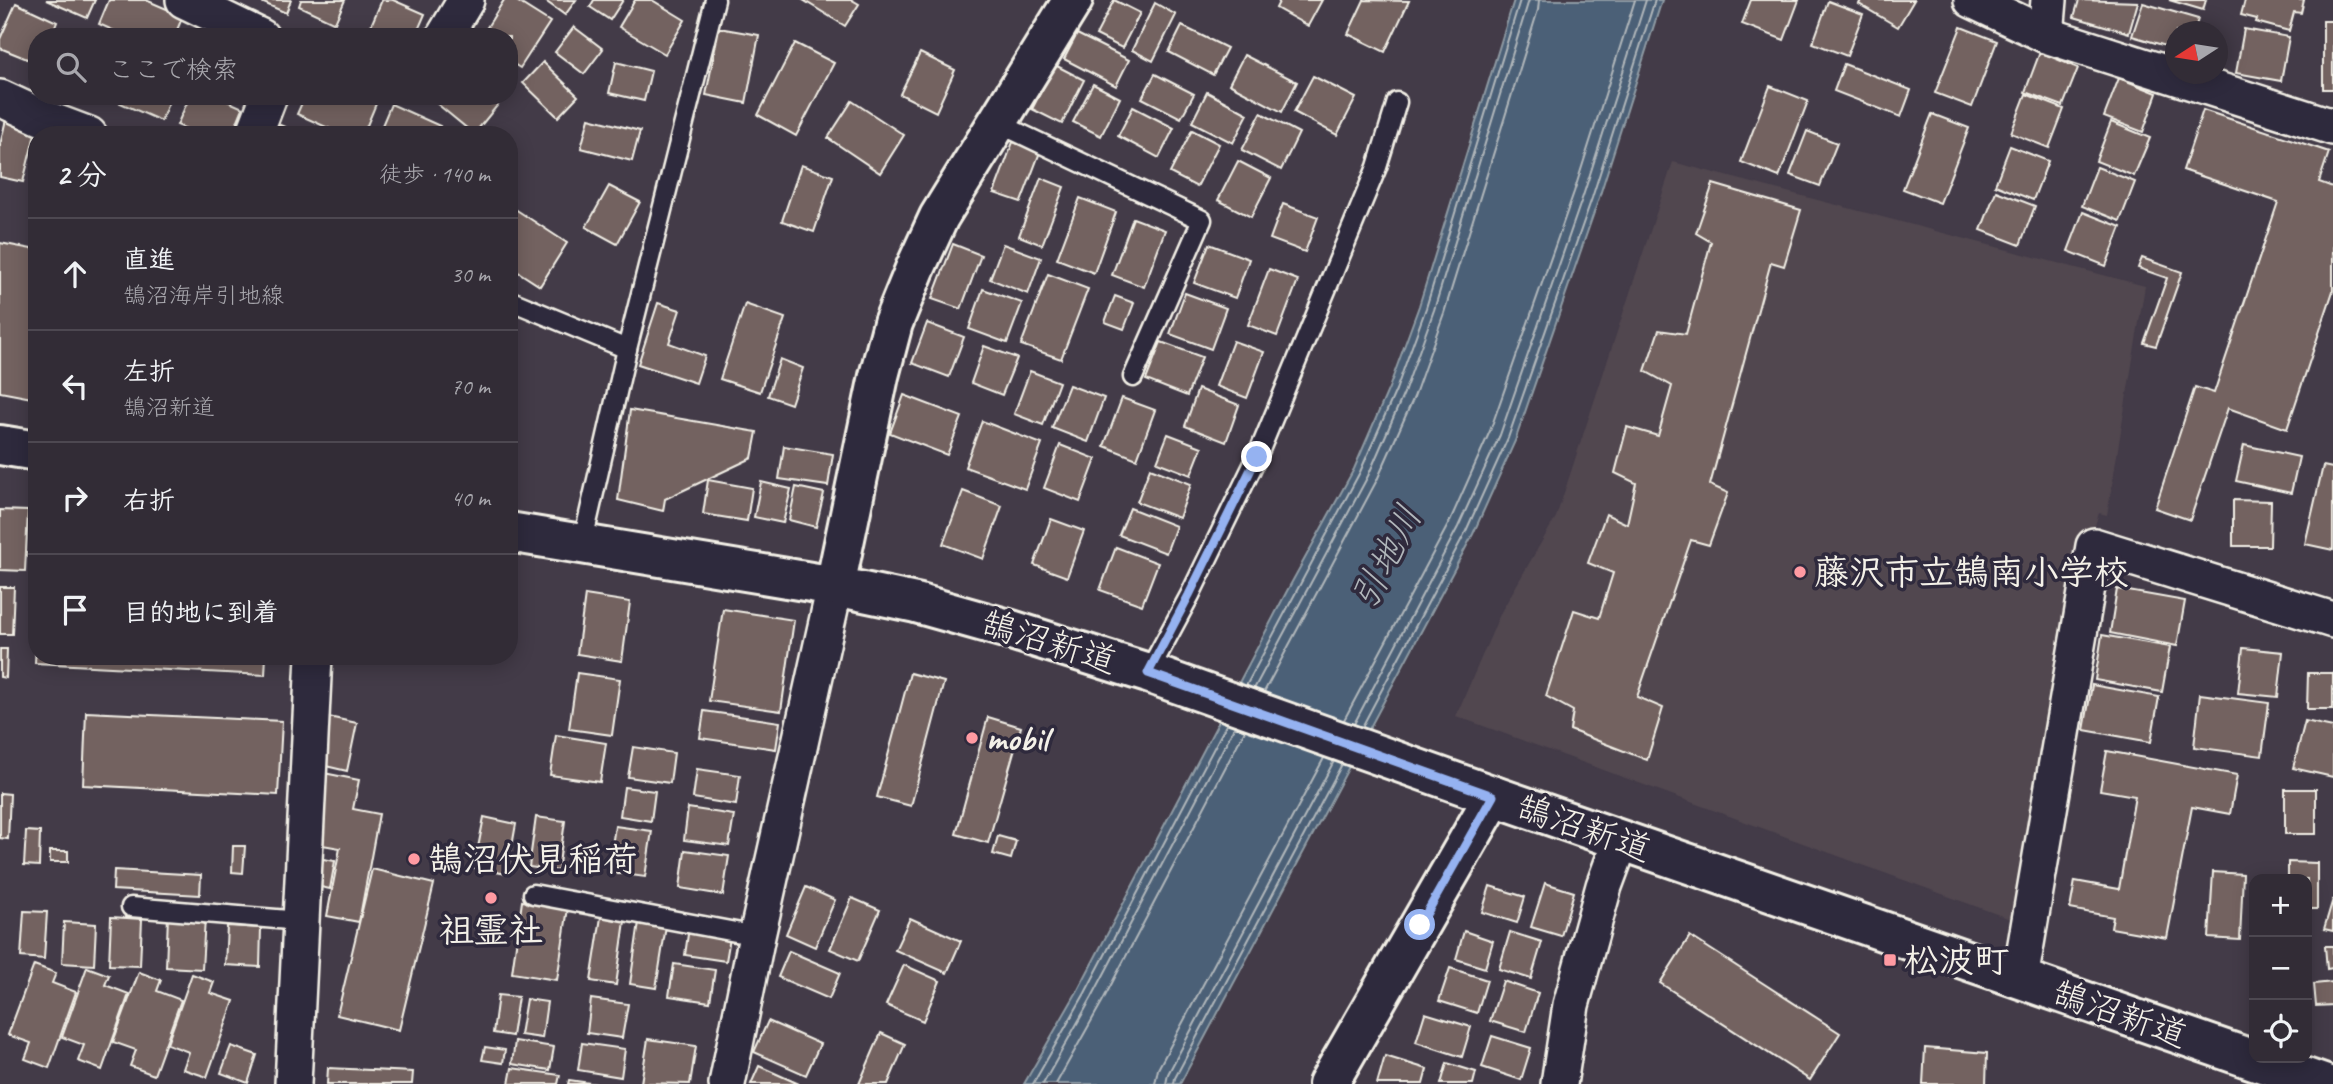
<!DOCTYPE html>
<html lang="ja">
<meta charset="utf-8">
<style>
:root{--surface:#322c36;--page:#3d3842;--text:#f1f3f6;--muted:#a8a7ad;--line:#4d4851}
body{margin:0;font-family:Caveat,"Klee One",sans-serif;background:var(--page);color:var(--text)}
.controls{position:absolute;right:21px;bottom:21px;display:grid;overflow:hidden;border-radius:14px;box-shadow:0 4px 18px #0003}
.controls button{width:63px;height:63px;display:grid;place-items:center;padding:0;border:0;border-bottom:2px solid var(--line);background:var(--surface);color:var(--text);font:35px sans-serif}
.compass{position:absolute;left:2165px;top:21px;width:63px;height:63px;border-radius:50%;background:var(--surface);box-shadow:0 4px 18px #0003;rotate:258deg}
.stop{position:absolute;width:21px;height:21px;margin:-16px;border:5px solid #95b2f1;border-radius:50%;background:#fff}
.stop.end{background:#95b2f1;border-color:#fff;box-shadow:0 2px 7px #0008}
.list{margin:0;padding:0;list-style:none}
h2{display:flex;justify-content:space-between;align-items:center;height:91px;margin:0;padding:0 28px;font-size:30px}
h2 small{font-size:23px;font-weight:400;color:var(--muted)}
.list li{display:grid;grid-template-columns:46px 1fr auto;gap:21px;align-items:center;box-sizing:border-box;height:112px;padding:0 28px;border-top:2px solid var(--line)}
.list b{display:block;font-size:26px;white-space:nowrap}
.list p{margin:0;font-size:23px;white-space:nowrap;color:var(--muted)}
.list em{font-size:23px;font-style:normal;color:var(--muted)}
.icon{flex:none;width:38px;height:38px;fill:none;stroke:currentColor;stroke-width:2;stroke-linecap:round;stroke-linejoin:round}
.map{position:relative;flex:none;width:2333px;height:1084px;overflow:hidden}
.search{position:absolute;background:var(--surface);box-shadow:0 4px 18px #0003;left:28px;top:28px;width:490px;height:77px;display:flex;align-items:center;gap:18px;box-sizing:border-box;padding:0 24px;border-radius:28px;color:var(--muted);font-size:26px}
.panel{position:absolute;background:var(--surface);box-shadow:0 4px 18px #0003;left:28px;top:126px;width:490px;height:539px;border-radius:28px}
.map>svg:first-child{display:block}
.built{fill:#51474f}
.water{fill:#4c6177;stroke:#8f9ba4;stroke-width:2}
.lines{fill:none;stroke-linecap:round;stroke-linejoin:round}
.shore{stroke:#b1b7bb;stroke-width:2}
.building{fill:#736260;stroke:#f4f1e8;stroke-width:2}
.lane-casing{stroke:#f4f1e8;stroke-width:23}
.street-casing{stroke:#f4f1e8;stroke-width:40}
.secondary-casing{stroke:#f4f1e8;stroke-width:44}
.lane{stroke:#2f2a3d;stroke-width:18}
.street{stroke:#2f2a3d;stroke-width:35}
.secondary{stroke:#2f2a3d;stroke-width:38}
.route{stroke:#95b2f1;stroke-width:9}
.poi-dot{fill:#ff9aa2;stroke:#2f2a3d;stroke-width:2.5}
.labels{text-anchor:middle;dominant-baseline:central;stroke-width:7;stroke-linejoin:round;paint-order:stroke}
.poi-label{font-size:35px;font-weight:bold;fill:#f4f1e8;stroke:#2f2a3d;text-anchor:start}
.street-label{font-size:35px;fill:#f4f1e8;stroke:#2f2a3d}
.water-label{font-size:37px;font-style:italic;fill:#b1b7bb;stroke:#2f2a3d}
</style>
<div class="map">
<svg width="2333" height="1084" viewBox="0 0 2333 1084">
<rect width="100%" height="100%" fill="#433b48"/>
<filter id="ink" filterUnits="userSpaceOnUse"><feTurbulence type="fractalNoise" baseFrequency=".0143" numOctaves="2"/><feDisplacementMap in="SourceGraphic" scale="14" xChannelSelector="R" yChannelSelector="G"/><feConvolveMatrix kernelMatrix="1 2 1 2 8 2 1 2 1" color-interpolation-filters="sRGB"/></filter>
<g filter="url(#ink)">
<polygon class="built" points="1673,162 2145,286 2107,515 2099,513 2093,532 2084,530 2013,920 1456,716 1501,612 1556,517"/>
<polygon class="water" points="1514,0 1662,0 1598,201 1515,441 1473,534 1180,1084 1024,1084 1078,990 1287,591 1354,469 1389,388 1419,306"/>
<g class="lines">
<g class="shore">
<polyline points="1246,686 1360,472 1396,390 1426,308 1520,0"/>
<polyline points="1254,689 1368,476 1404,393 1434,310 1529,0"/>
<polyline points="1264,692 1377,480 1414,397 1444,313 1538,10 1539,0"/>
<polyline points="1344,720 1449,523 1490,431 1574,192 1635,0"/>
<polyline points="1354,724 1458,527 1500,435 1583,196 1646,0"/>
<polyline points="1362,727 1466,531 1508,438 1592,198 1655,0"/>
<polyline points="1033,1084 1085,993 1227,723"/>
<polyline points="1043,1084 1092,997 1235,726"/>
<polyline points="1056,1084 1102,1002 1245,730"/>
<polyline points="1155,1084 1158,1069 1324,758"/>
<polyline points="1166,1084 1168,1074 1334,761"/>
<polyline points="1174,1084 1175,1078 1342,764"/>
</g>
</g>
<g class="building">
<polygon points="46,0 95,0 87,18"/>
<polygon points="109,0 146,0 183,16 174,37 128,37 99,24"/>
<polygon points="257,0 291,0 286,13"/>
<polygon points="301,0 345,0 335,23 299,6"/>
<polygon points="382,0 393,0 425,14 415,37 366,37"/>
<polygon points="504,0 515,0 550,22 520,68 509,61 509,37 481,37"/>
<polygon points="544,0 576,0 565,15"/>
<polygon points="594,0 623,0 610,20 590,7"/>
<polygon points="635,0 652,0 685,20 665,54 619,27"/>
<polygon points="803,0 852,0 859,4 845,26"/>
<polygon points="1114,0 1140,13 1122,48 1096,35"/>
<polygon points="1280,0 1322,0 1308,26 1276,8"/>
<polygon points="1364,0 1409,1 1385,52 1348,34"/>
<polygon points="1751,0 1799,0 1784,40 1742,24"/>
<polygon points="1861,0 1914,0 1898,27 1859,4"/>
<polygon points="2079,0 2138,2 2129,33 2074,17"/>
<polygon points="2169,0 2206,0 2203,10"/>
<polygon points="2245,0 2304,0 2301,13 2294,12 2289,31 2256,22 2257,19 2241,15"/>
<polygon points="1828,1 1863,14 1847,56 1813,43"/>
<polygon points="16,3 57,22 51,37 37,37 37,63 0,48 0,39"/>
<polygon points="1155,3 1176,15 1153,61 1132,50"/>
<polygon points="2143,3 2198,19 2194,32 2176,32 2176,49 2132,36"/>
<rect x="2323" y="21" width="10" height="68"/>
<polygon points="203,25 231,37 198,37"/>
<polygon points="1182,26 1227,48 1213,75 1169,52"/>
<polygon points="574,27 603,49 584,74 555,52"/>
<polygon points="1961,27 1997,41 1972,107 1935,93"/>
<polygon points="719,28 759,35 746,103 706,95"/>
<polygon points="2244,29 2289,37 2281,81 2236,73"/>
<polygon points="1077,34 1129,60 1116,86 1064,59"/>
<polygon points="795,43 834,63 796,136 758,115"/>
<polygon points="2040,52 2078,68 2063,106 2025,92"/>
<polygon points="920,53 955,70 936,112 900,94"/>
<polygon points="1244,55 1297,82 1282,112 1229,84"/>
<polygon points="543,62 578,96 558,117 523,83"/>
<polygon points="616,62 651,71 644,101 609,93"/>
<polygon points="1844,64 1911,90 1901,117 1834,91"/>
<polygon points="1055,65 1084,80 1062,124 1032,109"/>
<polygon points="1155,74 1194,94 1181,118 1142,98"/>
<polygon points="1313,76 1356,98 1337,135 1294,112"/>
<polygon points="2119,78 2157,93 2143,132 2104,117"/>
<polygon points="1093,84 1120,98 1101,136 1073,122"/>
<polygon points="1770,86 1808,101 1779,177 1741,162"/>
<polygon points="1207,92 1248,114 1233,143 1192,122"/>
<polygon points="2026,94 2064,109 2049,148 2011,133"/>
<polygon points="120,96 171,96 161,121 118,102"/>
<polygon points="190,96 216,96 243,108 232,135 201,135 177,125"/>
<polygon points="305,96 371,96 378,99 363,135 344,135 297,114"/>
<polygon points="431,96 505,96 474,134 430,98"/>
<polygon points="852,101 904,135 880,173 828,138"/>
<polygon points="391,104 440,126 436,135 378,135"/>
<polygon points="1133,107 1174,128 1159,158 1118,136"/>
<polygon points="2203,110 2329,152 2319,182 2333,187 2333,291 2287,429 2228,408 2190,520 2155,508 2195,387 2214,393 2278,202 2183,170"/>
<polygon points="1261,113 1299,133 1281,170 1242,150"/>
<polygon points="1932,114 1969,128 1940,203 1903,189"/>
<polygon points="7,115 38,122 23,182 0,177 0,145"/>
<polygon points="589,118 640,131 632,161 581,148"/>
<polygon points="2111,122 2150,138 2134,176 2096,161"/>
<polygon points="280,125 303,135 275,135"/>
<polygon points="1192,130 1219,144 1197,187 1170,173"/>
<polygon points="1807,131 1837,143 1820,186 1790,175"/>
<polygon points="1013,142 1040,152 1021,202 994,193"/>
<polygon points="2010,146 2048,161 2033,200 1995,185"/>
<polygon points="1238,161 1271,178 1251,217 1218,200"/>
<polygon points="801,165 833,176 814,232 782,221"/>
<polygon points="2097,167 2135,182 2120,221 2082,206"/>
<polygon points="1041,178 1064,187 1042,245 1019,236"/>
<polygon points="1713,184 1801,210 1784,266 1771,262 1710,485 1728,493 1709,545 1691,540 1637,697 1663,708 1647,760 1570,730 1573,711 1546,696 1574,610 1599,618 1613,573 1588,563 1606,514 1627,524 1636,483 1615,473 1627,427 1658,436 1672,386 1645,371 1659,330 1686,334 1711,242 1696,233"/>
<polygon points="609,186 640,202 617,244 586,227"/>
<polygon points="1996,191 2035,206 2020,245 1981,230"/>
<polygon points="1080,198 1116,212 1094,273 1057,259"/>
<polygon points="1283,204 1318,217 1305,252 1270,239"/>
<polygon points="509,205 567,243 540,286 509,266"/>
<polygon points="2083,212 2121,227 2106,266 2068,251"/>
<polygon points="1133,218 1165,230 1144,287 1112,275"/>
<polygon points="0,243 37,250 37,399 0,392"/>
<polygon points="953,244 981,255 961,309 932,299"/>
<polygon points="1003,244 1041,258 1028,294 990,279"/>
<polygon points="1209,244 1249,259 1235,298 1194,283"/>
<polygon points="2142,258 2182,272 2156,346 2144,343 2167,278 2138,268"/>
<polygon points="1269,269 1298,280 1277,336 1248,325"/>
<polygon points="1048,274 1088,289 1061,359 1021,345"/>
<polygon points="983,289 1022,303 1007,343 969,329"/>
<polygon points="1185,293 1226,308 1211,349 1170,334"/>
<polygon points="1115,296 1134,303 1124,329 1105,322"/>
<polygon points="658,303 680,310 669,343 705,356 696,383 638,364"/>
<polygon points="745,304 785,318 760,392 720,379"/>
<polygon points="927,323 964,337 949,377 912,363"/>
<polygon points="1233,341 1264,352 1247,398 1216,386"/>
<polygon points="1161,342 1202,357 1187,396 1146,380"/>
<polygon points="984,346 1017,358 1002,395 971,383"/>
<polygon points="780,359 803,368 791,404 768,396"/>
<polygon points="1030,371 1059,382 1043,425 1014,414"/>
<polygon points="1069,385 1104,398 1088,442 1052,428"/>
<polygon points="1198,389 1239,405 1226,442 1185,426"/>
<polygon points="904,395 962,417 947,455 890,433"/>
<polygon points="1122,398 1155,410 1137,459 1104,446"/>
<polygon points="630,410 757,432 752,458 665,499 663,511 618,500"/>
<polygon points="982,421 1042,444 1025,489 965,467"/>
<polygon points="1168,434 1202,447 1191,475 1157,462"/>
<polygon points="1060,445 1096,459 1080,502 1044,488"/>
<polygon points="2244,445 2299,457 2291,493 2236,481"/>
<polygon points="784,446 833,454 828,486 779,479"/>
<polygon points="2323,466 2333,468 2333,550 2305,544"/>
<polygon points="1150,468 1191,484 1179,518 1137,502"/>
<polygon points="708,480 752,488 747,521 703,514"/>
<polygon points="761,482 791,489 783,523 754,517"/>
<polygon points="796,487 824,493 816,527 789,520"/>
<polygon points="963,491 1002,506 983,559 943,544"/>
<polygon points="2233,500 2271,501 2270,546 2233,546"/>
<polygon points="1130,508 1176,526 1166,553 1119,535"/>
<polygon points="0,510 28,511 25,571 0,570"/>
<polygon points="1051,519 1084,531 1067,577 1034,565"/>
<polygon points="1116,547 1158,563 1142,605 1100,590"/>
<polygon points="0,587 14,587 12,634 0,634"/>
<polygon points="2117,589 2185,601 2177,646 2110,633"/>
<polygon points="585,595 630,602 622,661 577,654"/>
<polygon points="723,609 794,620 781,711 709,701"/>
<polygon points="37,622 37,656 266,656 265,675 35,663"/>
<polygon points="2102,635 2170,647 2162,692 2095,680"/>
<polygon points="2243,648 2283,652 2278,697 2238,693"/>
<polygon points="0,649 7,649 6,678 0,677"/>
<polygon points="577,673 620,679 612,735 569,729"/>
<polygon points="910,673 944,682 911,806 877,797"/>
<polygon points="2308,673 2333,673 2333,709 2307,709"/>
<polygon points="2092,685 2159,697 2151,742 2084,730"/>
<polygon points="2200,694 2269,703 2262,756 2194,747"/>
<polygon points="704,711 780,722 776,749 700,738"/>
<polygon points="86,712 282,721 278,795 83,785"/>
<polygon points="324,716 357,723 347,771 313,763"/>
<polygon points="988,717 1021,727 988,843 956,834"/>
<polygon points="2305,721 2333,727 2333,777 2293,768"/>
<polygon points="556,735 606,743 600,782 550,775"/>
<polygon points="633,747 674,753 670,783 628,777"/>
<polygon points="2107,751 2237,775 2230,814 2192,807 2167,938 2111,928 2113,917 2070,909 2075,881 2119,889 2135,796 2100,790"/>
<polygon points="697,769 740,775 736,805 693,798"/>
<polygon points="324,773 359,780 353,809 379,814 359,922 327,916 340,848 311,843"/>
<polygon points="624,787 655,791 651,821 620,816"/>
<rect x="2285" y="789" width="31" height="45"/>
<polygon points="0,793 10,794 8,839 0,838"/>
<polygon points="688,808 734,815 729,846 684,840"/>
<polygon points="484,817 516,824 507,874 474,868"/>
<polygon points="536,817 565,821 558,871 529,867"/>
<polygon points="615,826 652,831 645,877 608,872"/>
<polygon points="26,831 40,832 39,866 24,865"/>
<polygon points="998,836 1016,841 1011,859 993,854"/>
<polygon points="233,846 245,846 243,873 232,872"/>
<polygon points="685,850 729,856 723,895 680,888"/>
<rect x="50" y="851" width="18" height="11"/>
<polygon points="312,857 335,861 330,889 307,884"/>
<polygon points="2288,862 2317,863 2317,909 2307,909 2307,879 2288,879"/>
<polygon points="372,869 434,884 399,1030 337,1015"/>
<polygon points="114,870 201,875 200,895 113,890"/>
<polygon points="2213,872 2243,874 2240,940 2209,938"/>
<polygon points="1545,883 1574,892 1561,936 1531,927"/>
<polygon points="1490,886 1525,897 1517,923 1482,912"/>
<polygon points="806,887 835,900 815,947 786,934"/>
<polygon points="852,898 880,910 858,961 830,949"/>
<polygon points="2333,899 2333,931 2324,929"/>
<polygon points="522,901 568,908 557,980 512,973"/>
<polygon points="24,911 47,912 44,959 21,957"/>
<polygon points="168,916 205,918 202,969 166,967"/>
<polygon points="111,917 142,919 140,966 109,965"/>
<polygon points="601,917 625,921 616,985 591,981"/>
<polygon points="910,918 961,941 947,973 895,950"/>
<polygon points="64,922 96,924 94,965 62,963"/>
<polygon points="639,922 666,926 656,988 630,984"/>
<polygon points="227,926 261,928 260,967 225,965"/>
<polygon points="2307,926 2309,926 2307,977"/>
<polygon points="689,927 731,932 726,961 685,955"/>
<polygon points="1464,931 1493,941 1485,968 1456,959"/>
<polygon points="1510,932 1542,942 1531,979 1499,969"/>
<polygon points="1690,936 1840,1033 1810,1080 1660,983"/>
<polygon points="2325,946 2333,946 2333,968 2327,969"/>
<polygon points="789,951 840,973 829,999 778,977"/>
<polygon points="674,964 715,970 710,1002 669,996"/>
<polygon points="34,965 56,973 52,983 76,992 49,1068 25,1059 31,1043 8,1035"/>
<polygon points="904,965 940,981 923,1021 886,1005"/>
<polygon points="87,967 109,975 105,985 129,994 102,1070 78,1061 84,1045 62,1037"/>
<polygon points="1450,968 1487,980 1477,1013 1439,1001"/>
<polygon points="139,972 161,980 157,991 181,1000 154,1075 130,1066 136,1050 113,1042"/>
<polygon points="192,974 214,982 210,993 234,1001 207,1077 183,1069 189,1052 167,1044"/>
<polygon points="1503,981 1538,993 1526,1032 1490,1021"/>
<polygon points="2333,982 2333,1005 2316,1006 2314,984"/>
<polygon points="498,995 518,997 512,1036 493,1033"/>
<polygon points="526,999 547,1002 542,1038 520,1035"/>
<polygon points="591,999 628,1004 622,1038 587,1033"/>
<polygon points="1425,1013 1471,1027 1462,1057 1416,1042"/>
<polygon points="768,1021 820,1044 806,1075 754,1052"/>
<polygon points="881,1033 905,1044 888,1084 859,1084"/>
<polygon points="1492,1036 1531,1048 1521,1080 1482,1067"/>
<polygon points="648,1039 696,1046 690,1084 641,1083"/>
<polygon points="515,1041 554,1047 550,1070 512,1064"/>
<polygon points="582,1043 625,1049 621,1077 578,1070"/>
<polygon points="231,1046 257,1055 248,1083 221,1073"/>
<polygon points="485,1047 505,1050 503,1063 482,1060"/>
<polygon points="1925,1048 1987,1053 1986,1084 1923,1084"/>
<polygon points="1385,1056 1427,1069 1423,1084 1377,1084"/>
<polygon points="1447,1063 1476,1072 1473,1084 1441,1084"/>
<polygon points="759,1066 799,1084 751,1084"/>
<polygon points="328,1068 413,1072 412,1084 327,1084"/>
<polygon points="512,1068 560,1075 558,1084 509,1084"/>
<polygon points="569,1080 597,1084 568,1084"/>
</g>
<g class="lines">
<g class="lane-casing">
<g id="lane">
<polyline points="998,123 1202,220 1133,377"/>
<polyline points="509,300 627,349"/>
<polyline points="582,545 627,349 715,0"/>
<polyline points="1148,673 1190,595 1257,457 1377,167 1397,102"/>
<polyline points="533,894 757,936"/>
<polyline points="131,907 301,921"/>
</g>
</g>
<g class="street-casing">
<g id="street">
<polyline points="184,0 261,37"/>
<polyline points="1972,0 2046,35 2333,127"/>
<polyline points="2046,35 2049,0"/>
<polyline points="444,37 466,0"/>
<polyline points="0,98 41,117 89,135"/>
<polyline points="254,135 269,96"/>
<polyline points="2020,979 2094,546 2333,620"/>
<polyline points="293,1084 314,656"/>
<polyline points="727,1084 757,936 835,586"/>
<polyline points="1559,1084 1571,1005 1604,886 1621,840"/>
</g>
</g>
<g class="secondary-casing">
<g id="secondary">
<polyline points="0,445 37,451"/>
<polyline points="509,532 835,586 916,603 1005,628 1148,673 1494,796 2323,1084"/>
<polyline points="835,586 879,376 893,323 915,269 939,217 1073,0"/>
<polyline points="1328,1084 1494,796"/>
</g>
</g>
<use href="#lane" class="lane"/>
<use href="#street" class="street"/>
<use href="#secondary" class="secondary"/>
</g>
</g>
<g class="lines" filter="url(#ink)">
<polyline class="route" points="1257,457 1189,595 1148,673 1493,796 1420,925"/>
</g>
<g class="poi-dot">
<circle cx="1800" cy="572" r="7"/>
<circle cx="972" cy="738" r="7"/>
<circle cx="414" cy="859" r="7"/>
<circle cx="491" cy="898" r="7"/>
<rect x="1883" y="953" width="14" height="14" rx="3.5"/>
</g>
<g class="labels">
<g class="poi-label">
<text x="1814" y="572">藤沢市立鵠南小学校</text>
<text x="986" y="738">mobil</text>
<text x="428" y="859">鵠沼伏見稲荷</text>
<text x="491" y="930" text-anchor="middle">祖霊社</text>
<text x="1904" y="960">松波町</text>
</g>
<g class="street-label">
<text transform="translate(1049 642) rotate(17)">鵠沼新道</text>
<text transform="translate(1584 828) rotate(19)">鵠沼新道</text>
<text transform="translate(2120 1014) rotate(19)">鵠沼新道</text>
</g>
<g class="water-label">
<text transform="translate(1386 557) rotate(-63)">引地川</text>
</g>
</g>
</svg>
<div class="controls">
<button>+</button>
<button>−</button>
<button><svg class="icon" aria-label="locate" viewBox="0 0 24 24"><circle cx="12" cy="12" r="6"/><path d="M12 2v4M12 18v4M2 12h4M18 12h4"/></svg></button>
</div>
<svg class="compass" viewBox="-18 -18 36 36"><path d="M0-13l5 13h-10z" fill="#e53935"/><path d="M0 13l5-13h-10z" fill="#a8a7ad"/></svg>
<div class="stop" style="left:1420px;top:925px"></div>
<div class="stop end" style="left:1257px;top:457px"></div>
<div class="search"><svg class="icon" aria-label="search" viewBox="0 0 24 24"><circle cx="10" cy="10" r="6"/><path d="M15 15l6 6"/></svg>ここで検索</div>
<section class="panel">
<h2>2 分<small>徒歩 · 140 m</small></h2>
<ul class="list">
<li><svg class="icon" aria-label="ahead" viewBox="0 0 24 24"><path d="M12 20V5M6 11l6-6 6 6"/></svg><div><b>直進</b><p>鵠沼海岸引地線</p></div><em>30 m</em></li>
<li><svg class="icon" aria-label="left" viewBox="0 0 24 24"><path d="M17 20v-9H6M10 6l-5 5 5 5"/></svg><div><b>左折</b><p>鵠沼新道</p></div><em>70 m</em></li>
<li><svg class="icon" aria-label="right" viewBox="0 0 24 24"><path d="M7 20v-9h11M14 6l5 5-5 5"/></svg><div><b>右折</b></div><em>40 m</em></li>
<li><svg class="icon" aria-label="arrive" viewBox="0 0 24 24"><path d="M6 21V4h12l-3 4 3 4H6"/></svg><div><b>目的地に到着</b></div></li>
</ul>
</section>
</div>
